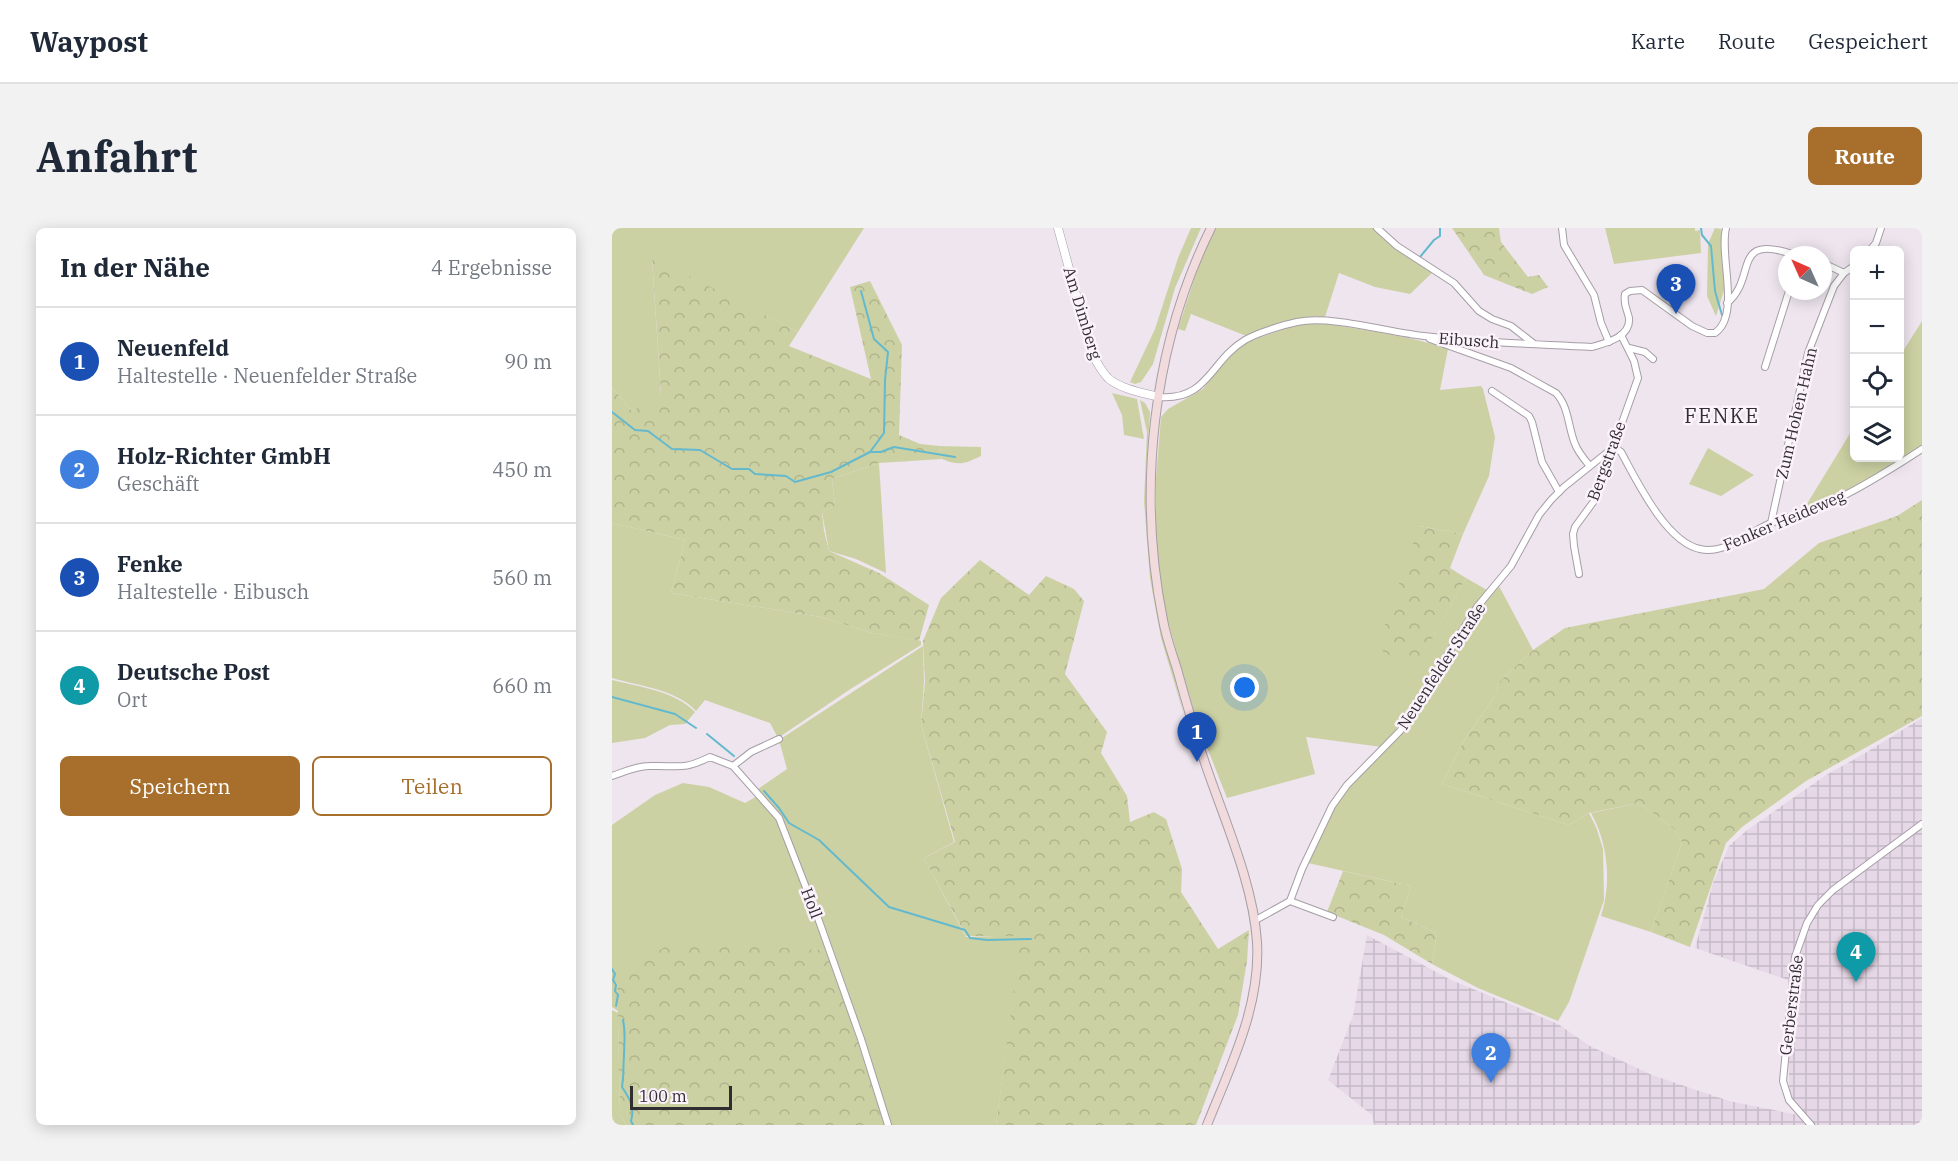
<!DOCTYPE html>
<html lang="de">
<meta charset="utf-8">
<style>
:root{--surface:#fff;--page:#f2f2f3;--text:#1f2937;--muted:#747a83;--line:#e0e1e3;--accent:#a76e2c}
body{margin:0;font-family:"IBM Plex Serif",serif;background:var(--page);color:var(--text)}
.controls{position:absolute;right:18px;top:18px;display:grid;overflow:hidden;border-radius:9px;box-shadow:0 3px 15px #0003}
.controls button{width:54px;height:54px;display:grid;place-items:center;padding:0;border:0;border-bottom:2px solid var(--line);background:var(--surface);color:var(--text);font:30px sans-serif}
.compass{position:absolute;left:1166px;top:18px;width:54px;height:54px;border-radius:50%;background:var(--surface);box-shadow:0 3px 15px #0003;rotate:315deg}
.scale{position:absolute;left:18px;bottom:15px;width:102px;box-sizing:border-box;padding-left:6px;border:3px solid #312e32;border-top:0;font-size:16px;line-height:21px;white-space:nowrap;color:#312e32;-webkit-text-stroke:4px #fbf2fc;paint-order:stroke}
.you{position:absolute;left:633px;top:460px;width:21px;height:21px;margin:-15px;border:4px solid #fff;border-radius:50%;background:#1a73e8;box-shadow:0 0 0 9px #1a73e833}
.badge{display:grid;place-items:center;width:39px;height:39px;border-radius:50%;background:var(--accent);color:#fff;font-size:20px;font-weight:700}
.pin{position:absolute;translate:-50% -50px;filter:drop-shadow(0 2px 3px #0008)}
.pin::after{content:'';position:absolute;top:32px;width:21px;height:18px;background:inherit;clip-path:polygon(0 0,100% 0,50% 100%)}
.list{margin:0;padding:0;list-style:none}
h2{display:flex;justify-content:space-between;align-items:center;height:78px;margin:0;padding:0 24px;font-size:26px}
h2 small{font-size:20px;font-weight:400;color:var(--muted)}
.list li{display:grid;grid-template-columns:39px 1fr auto;gap:18px;align-items:center;box-sizing:border-box;height:108px;padding:0 24px;border-top:2px solid var(--line)}
.list b{display:block;font-size:22px;white-space:nowrap}
.list p{margin:0;font-size:20px;white-space:nowrap;color:var(--muted)}
.list em{font-size:20px;font-style:normal;color:var(--muted)}
.actions{display:flex;gap:12px;padding:18px 24px}
.actions a{flex:1;padding:14px 0;border:2px solid var(--accent);border-radius:9px;text-align:center;font-size:21px;color:var(--accent)}
.actions .main{background:var(--accent);color:#fff}
.icon{flex:none;width:33px;height:33px;fill:none;stroke:currentColor;stroke-width:2;stroke-linecap:round;stroke-linejoin:round}
.map{position:relative;flex:none;width:1310px;height:897px;overflow:hidden;border-radius:9px}
header{display:flex;align-items:center;gap:36px;box-sizing:border-box;height:84px;padding:0 30px;background:var(--surface);border-bottom:2px solid var(--line)}
header strong{font-size:28px}
nav{display:flex;gap:33px;margin-inline-start:auto;font-size:21px}
.intro{display:flex;align-items:center;justify-content:space-between;box-sizing:border-box;height:144px;padding:0 36px}
h1{margin:0;font-size:42px}
.button{padding:15px 27px;border-radius:9px;background:var(--accent);color:#fff;font-size:21px;font-weight:700}
main{display:flex;gap:36px;padding:0 36px}
aside{flex:1;background:var(--surface);border-radius:9px;box-shadow:0 3px 15px #0003}
.map>svg:first-child{display:block}
.industrial{fill:url(#industrial-grid)}
.green{fill:#ccd1a3}
.forest{fill:url(#forest-crowns)}
.lines{fill:none;stroke-linecap:round;stroke-linejoin:round}
.stream{stroke:#63b9ce;stroke-width:2}
.minor-casing{stroke:#a69ea7;stroke-width:8}
.tertiary-casing{stroke:#a69ea7;stroke-width:9}
.secondary-casing{stroke:#a69ea7;stroke-width:10}
.minor{stroke:#fff;stroke-width:6}
.tertiary{stroke:#fff;stroke-width:8}
.secondary{stroke:#f2dbdc;stroke-width:8}
.labels{text-anchor:middle;dominant-baseline:central;stroke-width:5;stroke-linejoin:round;paint-order:stroke}
.street-label{font-size:16px;fill:#312e32;stroke:#fbf2fc}
.quarter-label{font-size:20px;letter-spacing:1.5px;fill:#312e32;stroke:#fbf2fc}
</style>
<header>
<strong>Waypost</strong>
<nav><a>Karte</a><a>Route</a><a>Gespeichert</a></nav>
</header>
<div class="intro"><h1>Anfahrt</h1><a class="button">Route</a></div>
<main>
<aside>
<h2>In der Nähe<small>4 Ergebnisse</small></h2>
<ul class="list">
<li><span class="badge" style="background:#1a4fb4">1</span><div><b>Neuenfeld</b><p>Haltestelle · Neuenfelder Straße</p></div><em>90 m</em></li>
<li><span class="badge" style="background:#3f7fe0">2</span><div><b>Holz-Richter GmbH</b><p>Geschäft</p></div><em>450 m</em></li>
<li><span class="badge" style="background:#1a4fb4">3</span><div><b>Fenke</b><p>Haltestelle · Eibusch</p></div><em>560 m</em></li>
<li><span class="badge" style="background:#0f9aa8">4</span><div><b>Deutsche Post</b><p>Ort</p></div><em>660 m</em></li>
</ul>
<div class="actions"><a class="main">Speichern</a><a>Teilen</a></div>
</aside>
<div class="map">
<svg width="1310" height="897" viewBox="0 0 1310 897">
<defs>
<pattern id="industrial-grid" width="8" height="8" patternUnits="userSpaceOnUse" patternTransform="scale(1.5)"><rect width="8" height="8" fill="#e6d8e7"/><path d="M0 4h8M4 0v8" fill="none" stroke="#c6bac7"/></pattern>
<pattern id="forest-crowns" width="20" height="18" patternUnits="userSpaceOnUse" patternTransform="scale(1.5)"><rect width="20" height="18" fill="#ccd1a3"/><path d="M2 6a3 3 0 1 1 6 0M12 15a3 3 0 1 1 6 0" fill="none" stroke="#b0b48d"/></pattern>
</defs>
<rect width="100%" height="100%" fill="#eee5ee"/>
<polygon class="industrial" points="1310,490 1310,897 762,897 760,887 716,852 741,788 755,707 839,752 946,796 978,818 1040,847 1117,873 1186,887 1177,860 1177,819 1182,754 1083,720 1101,655 1117,618 1134,603 1214,547 1245,530"/>
<g class="green">
<polygon points="0,0 252,0 186,104 40,30 49,168 20,183 0,159"/>
<polygon points="579,0 589,0 563,60 541,136 529,154 523,156 518,154 543,101 566,30"/>
<polygon points="604,0 763,0 821,44 798,66 763,59 727,45 713,89 686,92 637,109 579,86 573,103 566,101 592,21"/>
<polygon points="993,0 1083,0 1083,3 1088,2 1089,25 1002,36"/>
<polygon points="1103,0 1109,1 1113,59 1104,88 1095,68 1096,16"/>
<path d="M1310 93V220C1271 244 1233 270 1190 284L1242 199V230H1288V128Z"/>
<path d="M712 95C753 103 797 107 836 121L828 162 869 158 871 161 883 209 877 248 851 306 807 298 803 441 854 350 875 362 848 400 794 489 770 519 694 509 703 546 615 570 585 494 552 380 544 327V250L549 189 556 181 591 161 615 129 635 114 686 96Z"/>
<polygon points="500,165 525,171 532,211 512,207 510,187"/>
<polygon points="528,172 533,175 538,184 534,247 538,331 556,426 574,494 549,410 538,350 532,273 535,204"/>
<path d="M328 218 369 219V228C352 236 348 238 330 231Z"/>
<polygon points="1096,220 1142,247 1109,268 1077,256"/>
<polygon points="267,235 274,345 244,331 217,323 210,284 223,278 220,251"/>
<path d="M0 295 73 312 59 365 209 389 260 405 309 413V417L237 462 166 510 158 495 93 472 84 483C64 461 27 458 0 450Z"/>
<polygon points="887,358 921,422 886,455 885,465 851,514 830,556 957,597 977,585 984,599 991,621 992,672 957,774 946,793 866,760 820,736 825,705 789,689 799,658 696,635 720,583 739,557 782,514 865,383"/>
<polygon points="311,418 312,454 309,496 342,614 312,630 354,709 410,707 384,897 279,897 252,811 222,724 170,589 146,561 175,541 167,512"/>
<path d="M0 452C28 459 63 463 83 484L73 496 58 497 33 510 0 515Z"/>
<polygon points="71,555 97,559 133,575 147,567 167,597 216,722 146,720 5,749 6,783 0,779 0,597 43,567"/>
<path d="M1027 575 1061 600 1070 614 1039 704 989 688C1000 655 996 615 979 585Z"/>
<polygon points="0,782 6,785 8,887 15,897 0,897"/>
</g>
<g class="forest">
<polygon points="840,0 887,0 889,14 916,49 927,47 936,59 920,66 872,47"/>
<polygon points="40,29 186,104 177,118 259,151 238,59 258,53 290,117 287,207 308,216 328,218 330,231 267,235 220,251 223,278 210,284 212,303 217,323 267,345 317,377 307,413 260,405 209,389 59,365 73,312 0,295 0,159 20,183 49,167"/>
<polygon points="1310,272 1310,488 1194,553 1130,599 1114,615 1078,719 1039,704 1070,614 1061,600 1027,575 977,585 957,597 830,556 851,514 885,465 886,455 921,422 953,400 1152,361 1207,315 1285,288"/>
<polygon points="807,298 851,306 838,340 854,350 803,442 765,420"/>
<polygon points="368,332 417,367 434,348 462,361 472,373 453,446 495,504 489,525 515,568 518,594 542,584 554,591 570,641 569,664 606,721 637,702 635,733 626,787 584,897 384,897 409,708 354,708 312,630 343,614 309,496 313,454 311,413 329,370"/>
<polygon points="731,643 799,658 789,689 825,705 820,736 772,707 715,684"/>
<polygon points="59,715 216,722 273,897 15,897 8,887 5,749"/>
</g>
<g class="lines">
<g class="stream">
<polyline points="1089,0 1090,7 1099,18 1103,63 1110,87"/>
<polyline points="808,29 822,12 828,8 828,0"/>
<polyline points="0,184 23,202 36,203 60,221 88,222 120,241 137,241 143,246 174,248 183,254 219,244 258,224 272,205 273,152 276,124 262,111 249,63"/>
<polyline points="258,224 269,224 282,219 343,229"/>
<polyline points="0,469 63,486 84,500"/>
<polyline points="95,506 122,528"/>
<polyline points="152,563 167,580 177,595 207,612 277,679 353,702 358,710 375,712 419,711"/>
<polyline points="0,741 3,746 1,752 4,757 3,763 6,767 4,778"/>
<path d="M11 792C14 806 12 815 12 828 11 839 12 848 10 859 18 871 23 879 19 893L21 897"/>
</g>
<g class="minor-casing">
<g id="minor">
<polyline points="765,0 785,18 842,55 867,83 880,91 899,98 921,115"/>
<polyline points="950,0 952,17 982,67 989,95 997,114"/>
<polyline points="1258,22 1264,15 1269,0"/>
<polyline points="1211,35 1232,45"/>
<path d="M1115 75C1146 50 1118 4 1183 27"/>
<path d="M818 111 899 140 944 165C957 179 956 199 963 216 966 224 972 231 977 237"/>
<polyline points="1017,120 1033,124 1041,131"/>
<polyline points="1153,139 1177,63"/>
<polyline points="880,163 917,188 920,194 930,234 947,264"/>
<path d="M547 169C596 173 598 133 633 112 645 105 671 97 685 94 719 87 775 104 812 108 867 115 924 116 980 119 994 115 1019 109 1017 90 1015 81 1011 76 1013 66L1018 63 1030 62 1080 98 1095 105H1103C1129 87 1107 28 1114 0"/>
<path d="M1002 219 1009 224C1025 253 1054 314 1088 321 1113 327 1137 304 1159 295 1176 288 1195 286 1211 278 1246 262 1278 242 1310 221"/>
<polyline points="1159,295 1196,125 1222,58 1232,45 1242,38"/>
<polyline points="967,346 962,318 961,306 963,299 982,273 1026,150 1022,133 1009,107"/>
<polyline points="121,538 139,524 167,511"/>
<path d="M0 548C12 544 24 538 37 538 67 537 69 543 98 529L121 538 167 590 207 693 249 811 276 897"/>
<polyline points="678,673 721,689"/>
<polyline points="642,693 678,673 690,641 720,578 735,557 788,503 865,379 899,338 927,287 939,272 952,259 1002,219"/>
<polyline points="1199,897 1177,872 1171,853 1183,729 1195,695 1206,677 1221,662 1310,596"/>
</g>
</g>
<g class="tertiary-casing">
<path id="tertiary" d="M446 0 480 125C484 133 489 143 496 150 508 161 531 165 547 169"/>
</g>
<g class="secondary-casing">
<path id="secondary" d="M595 897C618 839 649 778 645 714 641 652 609 585 590 526 581 498 573 470 565 441 560 425 554 409 551 392 525 263 540 119 599 0"/>
</g>
<use href="#minor" class="minor"/>
<use href="#tertiary" class="tertiary"/>
<use href="#secondary" class="secondary"/>
</g>
<g class="labels">
<g class="street-label">
<text transform="translate(471 85) rotate(73)">Am Dimberg</text>
<text transform="translate(857 112) rotate(4)">Eibusch</text>
<text transform="translate(1184 185) rotate(-77)">Zum Hohen Hahn</text>
<text transform="translate(994 233) rotate(-70)">Bergstraße</text>
<text transform="translate(1172 292) rotate(-23)">Fenker Heideweg</text>
<text transform="translate(829 438) rotate(-57)">Neuenfelder Straße</text>
<text transform="translate(200 675) rotate(69)">Holl</text>
<text transform="translate(1179 777) rotate(-83)">Gerberstraße</text>
</g>
<g class="quarter-label">
<text x="1110" y="187">FENKE</text>
</g>
</g>
</svg>
<div class="controls">
<button>+</button>
<button>−</button>
<button><svg class="icon" aria-label="locate" viewBox="0 0 24 24"><circle cx="12" cy="12" r="6"/><path d="M12 2v4M12 18v4M2 12h4M18 12h4"/></svg></button>
<button><svg class="icon" aria-label="layers" viewBox="0 0 24 24"><path d="M12 4l9 5-9 5-9-5zM3 14l9 5 9-5"/></svg></button>
</div>
<svg class="compass" viewBox="-18 -18 36 36"><path d="M0-13l5 13h-10z" fill="#e53935"/><path d="M0 13l5-13h-10z" fill="#747a83"/></svg>
<div class="scale">100 m</div>
<div class="you"></div>
<div class="pin badge" style="left:585px;top:534px;background:#1a4fb4">1</div>
<div class="pin badge" style="left:879px;top:855px;background:#3f7fe0">2</div>
<div class="pin badge" style="left:1064px;top:86px;background:#1a4fb4">3</div>
<div class="pin badge" style="left:1244px;top:754px;background:#0f9aa8">4</div>
</div>
</main>
